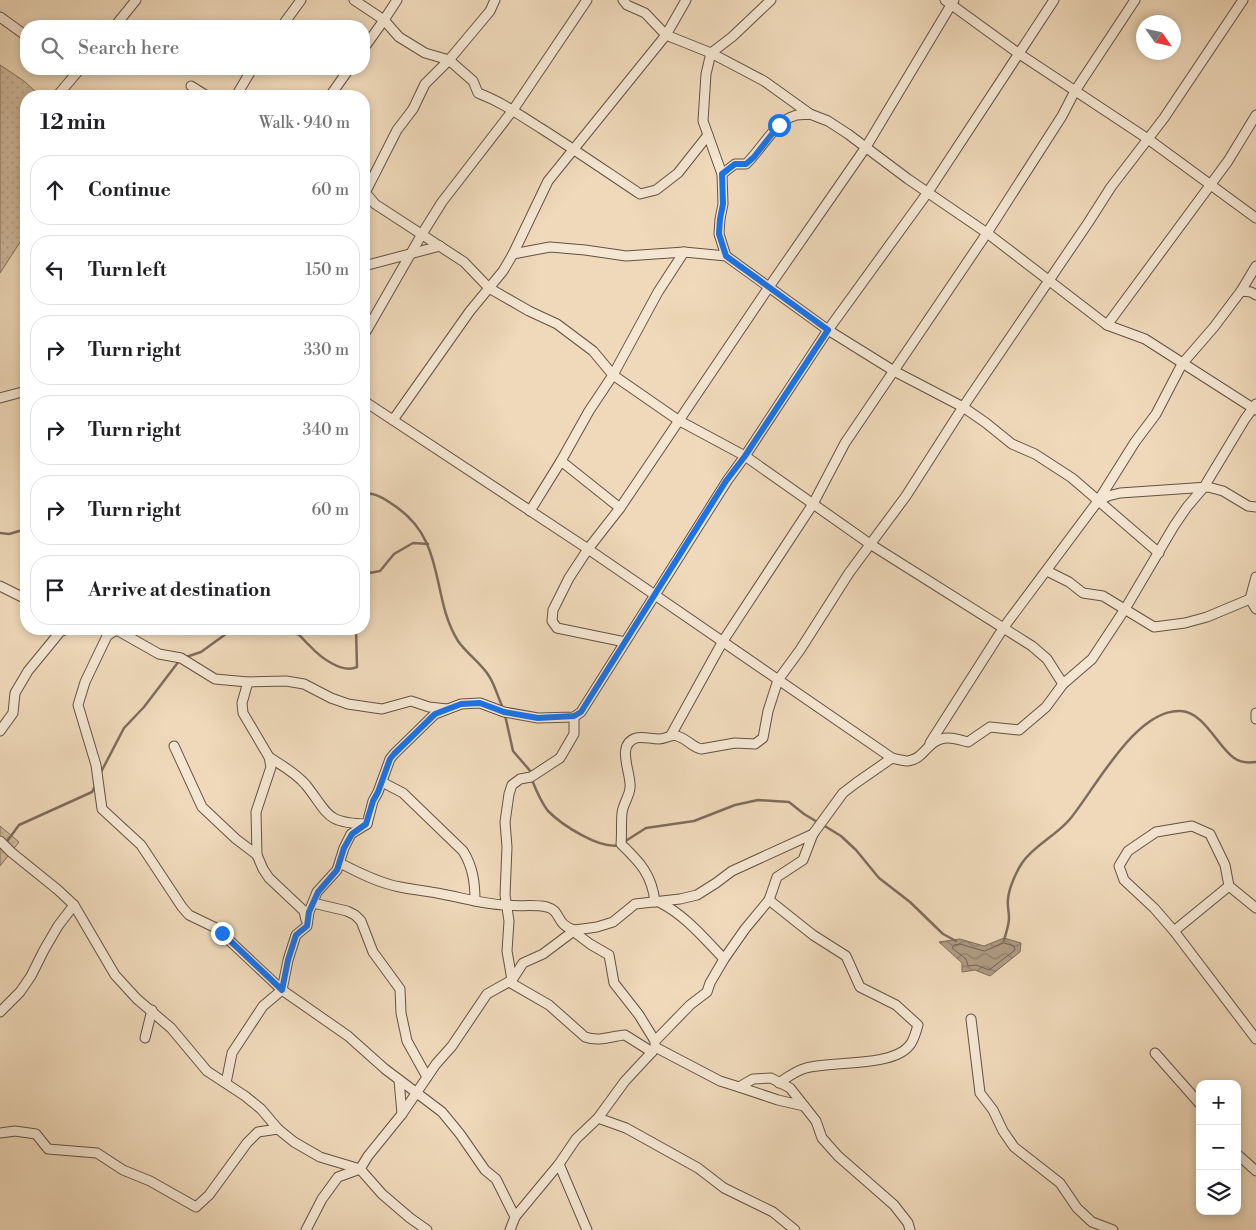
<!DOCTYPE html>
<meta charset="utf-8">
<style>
:root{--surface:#fff;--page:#f2f2f2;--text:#202124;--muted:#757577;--line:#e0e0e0}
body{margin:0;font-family:"Libre Bodoni",serif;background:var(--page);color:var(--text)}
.controls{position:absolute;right:15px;bottom:15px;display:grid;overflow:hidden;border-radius:10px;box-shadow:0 2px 8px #0003}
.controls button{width:45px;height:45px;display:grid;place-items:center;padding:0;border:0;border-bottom:1px solid var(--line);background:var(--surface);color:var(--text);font:25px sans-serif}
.compass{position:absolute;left:1136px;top:15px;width:45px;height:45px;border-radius:50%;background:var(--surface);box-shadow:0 2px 8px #0003;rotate:124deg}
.stop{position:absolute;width:15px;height:15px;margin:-11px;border:4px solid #1a73e8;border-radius:50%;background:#fff}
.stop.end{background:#1a73e8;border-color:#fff;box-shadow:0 1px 5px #0008}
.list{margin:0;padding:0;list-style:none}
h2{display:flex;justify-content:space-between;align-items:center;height:65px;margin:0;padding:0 20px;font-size:21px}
h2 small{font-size:16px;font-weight:400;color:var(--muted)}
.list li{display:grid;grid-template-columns:32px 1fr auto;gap:15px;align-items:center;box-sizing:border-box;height:70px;margin:0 10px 10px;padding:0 10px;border:1px solid var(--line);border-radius:20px}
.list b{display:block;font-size:19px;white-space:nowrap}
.list em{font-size:16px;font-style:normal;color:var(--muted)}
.icon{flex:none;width:28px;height:28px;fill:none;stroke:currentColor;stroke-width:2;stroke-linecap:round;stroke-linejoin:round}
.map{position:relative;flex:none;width:1256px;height:1230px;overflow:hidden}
.search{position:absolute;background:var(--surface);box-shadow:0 2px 8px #0003;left:20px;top:20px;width:350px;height:55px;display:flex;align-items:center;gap:12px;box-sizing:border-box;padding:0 18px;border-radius:20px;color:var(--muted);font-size:19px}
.panel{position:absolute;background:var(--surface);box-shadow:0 2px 8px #0003;left:20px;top:90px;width:350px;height:545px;border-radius:20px}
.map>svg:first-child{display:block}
.grass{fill:url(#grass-dots);stroke:#82705e}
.water{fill:url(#water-waves);stroke:#7e6c5c}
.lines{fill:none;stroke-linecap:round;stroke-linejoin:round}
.shore{stroke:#726052;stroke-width:1}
.stream{stroke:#7e6c5c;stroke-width:2.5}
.minor-casing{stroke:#635245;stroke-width:11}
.minor{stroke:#f5e6d2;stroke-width:9}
.route{stroke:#1a73e8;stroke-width:6}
</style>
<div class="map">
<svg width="1256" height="1230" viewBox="0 0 1256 1230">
<defs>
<pattern id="grass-dots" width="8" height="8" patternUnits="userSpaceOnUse" patternTransform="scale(1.25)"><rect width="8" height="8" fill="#cfba9f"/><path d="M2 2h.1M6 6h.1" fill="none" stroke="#b2a088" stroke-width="1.8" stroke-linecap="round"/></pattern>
<pattern id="water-waves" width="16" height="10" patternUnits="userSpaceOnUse" patternTransform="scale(1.25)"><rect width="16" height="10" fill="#af9c85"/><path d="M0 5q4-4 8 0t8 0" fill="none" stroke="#8f7f6c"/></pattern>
</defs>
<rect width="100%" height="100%" fill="#efd9ba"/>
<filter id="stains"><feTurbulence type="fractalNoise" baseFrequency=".004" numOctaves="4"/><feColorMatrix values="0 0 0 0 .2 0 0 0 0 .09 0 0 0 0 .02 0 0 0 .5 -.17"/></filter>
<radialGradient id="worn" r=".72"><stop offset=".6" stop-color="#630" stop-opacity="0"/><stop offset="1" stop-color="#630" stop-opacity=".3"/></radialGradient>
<g class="grass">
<polygon points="0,65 24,81 40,96 26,96 26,233 0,273"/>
<polygon points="0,826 19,842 0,866"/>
</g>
<polygon class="water" points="1004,938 1021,943 1020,952 990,976 975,970 962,972 962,963 939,942 960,939 984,946"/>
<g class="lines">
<polygon class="shore" points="1004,943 1014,946 1015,950 989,970 976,965 968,966 966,959 952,948 954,945 960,944 984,951"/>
<g class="stream">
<path d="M364 493C376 493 385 499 395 506 447 541 430 596 458 641 467 654 481 663 489 676 495 685 498 698 503 708"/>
<polyline points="0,533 9,534 26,529"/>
<polyline points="364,574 380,571 394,554 413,543 428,544"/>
<path d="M277 629C284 630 293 631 299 635 303 638 306 643 310 646 320 657 342 674 357 667L356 629"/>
<polyline points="186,657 201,652 230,631 236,629"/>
<polyline points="505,715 513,751 532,773 532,774"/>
<polyline points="100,774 124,728 144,707 179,661"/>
<path d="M532 780C536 790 541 802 548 811 562 825 600 850 620 845"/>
<polyline points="823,825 841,836 856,850 879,878 910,902 943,934 956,941"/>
<polyline points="624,842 646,828 694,821 735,805 758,800 789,802 804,814 819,823"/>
<polyline points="5,844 19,825 92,792 96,784"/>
<path d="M1004 940C1006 933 1009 925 1009 918 1009 911 1007 905 1008 899 1009 888 1016 872 1022 863 1034 845 1056 836 1070 819 1095 789 1136 708 1181 711 1204 712 1218 747 1234 758 1241 763 1248 763 1256 762"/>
</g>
<g class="minor-casing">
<g id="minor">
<polyline points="354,0 384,20 397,0"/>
<polyline points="623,0 627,5 645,13 666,35 711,53 764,81 810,114 828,121 848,134 908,179 987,233 1107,325 1145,339 1256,410"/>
<polyline points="945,0 1018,53 1148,139 1256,218"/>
<polyline points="0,17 25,35"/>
<polyline points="115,26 136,0"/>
<polyline points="282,26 301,0"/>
<path d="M364 48 384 20 399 37 425 53 449 60 473 81 478 93C502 102 521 116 542 129 575 150 607 172 640 194L656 190 678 173 708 135"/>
<polyline points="191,86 207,96"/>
<polyline points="57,96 80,69"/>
<polyline points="236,96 252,69"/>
<polyline points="330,96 349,69"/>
<path d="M722 174 735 164H746C760 151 776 121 794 116 798 114 805 115 810 114"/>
<polyline points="364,191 375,204 464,262 489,288 529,311 557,324 593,351 613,375 678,420 745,456 870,544 1032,646 1047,659 1063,684"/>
<polyline points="364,195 397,130 413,109 425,84 449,60 490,11 495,0"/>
<polyline points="513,254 550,247 585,250 626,256 684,252 726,256 828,330 894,371 963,407 986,423 1012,444 1035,454 1072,478 1159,553"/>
<polyline points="726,256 719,234 720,219 723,204 722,174 703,121 706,74 711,53 732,37 771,0"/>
<polyline points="364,266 440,246"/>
<polyline points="1241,291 1251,292 1256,295"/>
<polyline points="1107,325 1228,161 1256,115"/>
<polyline points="364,335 422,234 442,202 513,110 587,0"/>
<polyline points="0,398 26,391"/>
<path d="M364 401 588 549 892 758C897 759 904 761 908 761 924 759 927 742 941 739 950 736 960 740 968 742L990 727 1019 730 1046 707 1063 684 1092 659 1125 609 1174 526 1187 507 1204 487 1245 419 1256 404"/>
<polyline points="393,420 470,311 503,271 513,254 548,181 666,35 686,0"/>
<polyline points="561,461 620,508"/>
<polyline points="1098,501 1108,496 1120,493 1208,487 1223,491 1248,506 1256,507"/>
<polyline points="530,511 561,461 589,411 613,375 658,292 684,252"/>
<polyline points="1047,571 1069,582 1083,593 1103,596 1154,627 1185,623 1207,617 1250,599 1256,598"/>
<polyline points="1256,577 1250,599 1256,609"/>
<polyline points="0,586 26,599"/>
<polyline points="115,629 159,654 181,658 215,679 248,682 286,681 304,684 331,698 348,704 368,707 382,709 411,701 429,707 447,709"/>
<polyline points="118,631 114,631 107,636 85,682 78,705 96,765 102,809 141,845 182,907 189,915 216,928 282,990 348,1036 385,1069 442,1112 460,1134 485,1170 496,1179 515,1217"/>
<polyline points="625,642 557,628 552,621 553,610 569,578 588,549 620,508 769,287 866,147 954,0"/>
<polyline points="248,682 242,703 243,713 269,757 271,767 256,812 257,855 263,869 269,878 304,911 306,920"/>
<polyline points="1256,713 1256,719"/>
<polyline points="0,731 13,713 15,693 28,671 60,632 66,629"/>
<polyline points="671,735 723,641 813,504 845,443 987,233 1062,116 1075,91 1135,0"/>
<polyline points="930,743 1004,627 1098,501 1135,442 1156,414 1182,364 1214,327 1241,291 1256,266"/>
<polyline points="174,746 202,807 236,839 257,855"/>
<path d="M269 757C281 765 296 773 306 785 329 814 325 823 367 824"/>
<path d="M382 782 403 793 463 851C473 867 475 883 475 901"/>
<polyline points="0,841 11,852 58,890 74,905 115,975 137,999 171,1028 207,1071 245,1096 261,1109 278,1129 294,1142 320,1157 360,1169 382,1194 410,1218 427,1230"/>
<path d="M340 863C359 873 379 883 400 887 414 890 428 891 442 894 463 898 484 904 505 905 519 907 533 904 547 907 562 911 555 925 575 930"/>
<polyline points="1229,886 1225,865 1210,834 1192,826 1156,832 1128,851 1119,866 1124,880 1154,908 1174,931 1256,1039"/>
<path d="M769 900 813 935 846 956 860 987 896 1005 918 1025C916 1031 914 1041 909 1046 892 1067 831 1061 806 1068 795 1071 788 1077 779 1083"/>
<path d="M655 902C652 875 640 862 621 844 622 834 621 823 622 813 623 804 629 797 630 788 632 774 615 745 636 738 643 736 651 739 659 739 666 739 671 734 677 736 686 738 692 747 701 749L735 743 755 744 763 738 768 711 778 680 800 650 849 573 906 496 963 407 1088 223 1111 187 1164 118 1243 0"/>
<path d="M659 902C685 915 704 938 724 959"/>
<polyline points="313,903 347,911 355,915 361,921 373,952 400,989 401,1013 407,1041 427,1077"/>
<polyline points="573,931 590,944 609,955 614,983 639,1015 655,1041"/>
<polyline points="1174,931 1229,886 1256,908"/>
<polyline points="512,980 507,951 509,921 505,895 507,847 505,822 509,794 512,785 520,779 531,777 560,758 574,734 574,717"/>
<path d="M509 982 549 1005 585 1037C600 1042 611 1036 625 1035L652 1052"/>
<polyline points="0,1012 20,992 31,976 44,950 58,926 74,905"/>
<polyline points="971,1019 980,1093 993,1110 1003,1131 1014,1147 1060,1183 1077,1208 1092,1222 1113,1230"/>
<polyline points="145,1038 152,1010"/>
<polyline points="655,1047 720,1081 739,1087 753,1079 771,1078 790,1088 816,1121 822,1138 838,1156 894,1205 908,1223 910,1230"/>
<polyline points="1155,1053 1200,1104"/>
<polyline points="399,1080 402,1114"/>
<polyline points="226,1083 232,1053 263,1006 282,990 288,960 296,935 307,926 309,912 317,892 337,870 344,848 351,834 367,824 373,801 378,792 390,759 394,754 435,714 461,704 480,703 504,712 538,718 574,717 581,712 727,481 745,456 828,330 928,192 1054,0"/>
<polyline points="739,1087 778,1100 804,1106"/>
<polyline points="598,1118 626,1128 698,1168 724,1188 773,1212 795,1230"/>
<polyline points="0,1133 15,1131 36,1134 48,1149 97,1153 123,1170 150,1181 196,1207 209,1195 247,1143 258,1132 278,1129"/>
<polyline points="1237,1154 1256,1171"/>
<polyline points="559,1164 587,1230"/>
<polyline points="306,1230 322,1199 338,1177 360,1169 368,1156 402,1114 436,1064 452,1046 487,994 512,980 523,963 543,954 575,930 597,927 613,922 635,904 680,899 697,895 716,883 732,871 813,834 843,793 856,783 892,758"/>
<polyline points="510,1230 515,1217 559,1164 576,1139 598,1118 625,1081 652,1052 655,1047 655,1041 690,1005 707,992 710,983 724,959 745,929 769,900 777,877 803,860 813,834"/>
</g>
</g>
<use href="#minor" class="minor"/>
</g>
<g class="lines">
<polyline class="route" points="222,933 282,990 288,960 296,935 307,926 309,912 318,892 337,870 344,848 352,834 366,824 373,801 378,792 390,759 394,754 435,714 461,704 480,703 504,712 538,718 574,716 581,712 726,481 745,456 828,330 726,256 719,234 720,219 723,204 722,174 735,164 746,164 754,157 779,125"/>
</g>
<rect width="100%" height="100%" filter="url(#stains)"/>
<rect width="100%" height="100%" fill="url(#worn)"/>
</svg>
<div class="controls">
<button>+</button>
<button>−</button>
<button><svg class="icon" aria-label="layers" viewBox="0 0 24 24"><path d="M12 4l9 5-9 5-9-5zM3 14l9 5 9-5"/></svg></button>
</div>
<svg class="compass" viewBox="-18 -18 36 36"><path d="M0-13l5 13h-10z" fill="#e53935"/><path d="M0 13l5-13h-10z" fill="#757577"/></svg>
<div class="stop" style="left:779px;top:125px"></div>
<div class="stop end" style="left:222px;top:933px"></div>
<div class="search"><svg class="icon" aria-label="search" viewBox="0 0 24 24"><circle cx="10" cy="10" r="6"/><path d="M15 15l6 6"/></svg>Search here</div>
<section class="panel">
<h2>12 min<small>Walk · 940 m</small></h2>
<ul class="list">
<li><svg class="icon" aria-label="ahead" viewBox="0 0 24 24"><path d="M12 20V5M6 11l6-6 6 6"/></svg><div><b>Continue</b></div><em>60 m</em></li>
<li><svg class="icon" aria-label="left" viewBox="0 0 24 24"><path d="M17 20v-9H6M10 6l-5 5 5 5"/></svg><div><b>Turn left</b></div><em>150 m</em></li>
<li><svg class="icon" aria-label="right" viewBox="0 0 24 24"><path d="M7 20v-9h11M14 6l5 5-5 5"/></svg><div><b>Turn right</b></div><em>330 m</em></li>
<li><svg class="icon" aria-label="right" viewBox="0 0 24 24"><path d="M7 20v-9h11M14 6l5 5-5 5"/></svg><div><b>Turn right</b></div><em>340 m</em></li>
<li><svg class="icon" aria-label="right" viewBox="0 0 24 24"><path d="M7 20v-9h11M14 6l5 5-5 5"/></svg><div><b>Turn right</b></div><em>60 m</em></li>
<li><svg class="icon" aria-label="arrive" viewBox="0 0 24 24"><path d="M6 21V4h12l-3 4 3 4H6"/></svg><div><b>Arrive at destination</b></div></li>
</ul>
</section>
</div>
